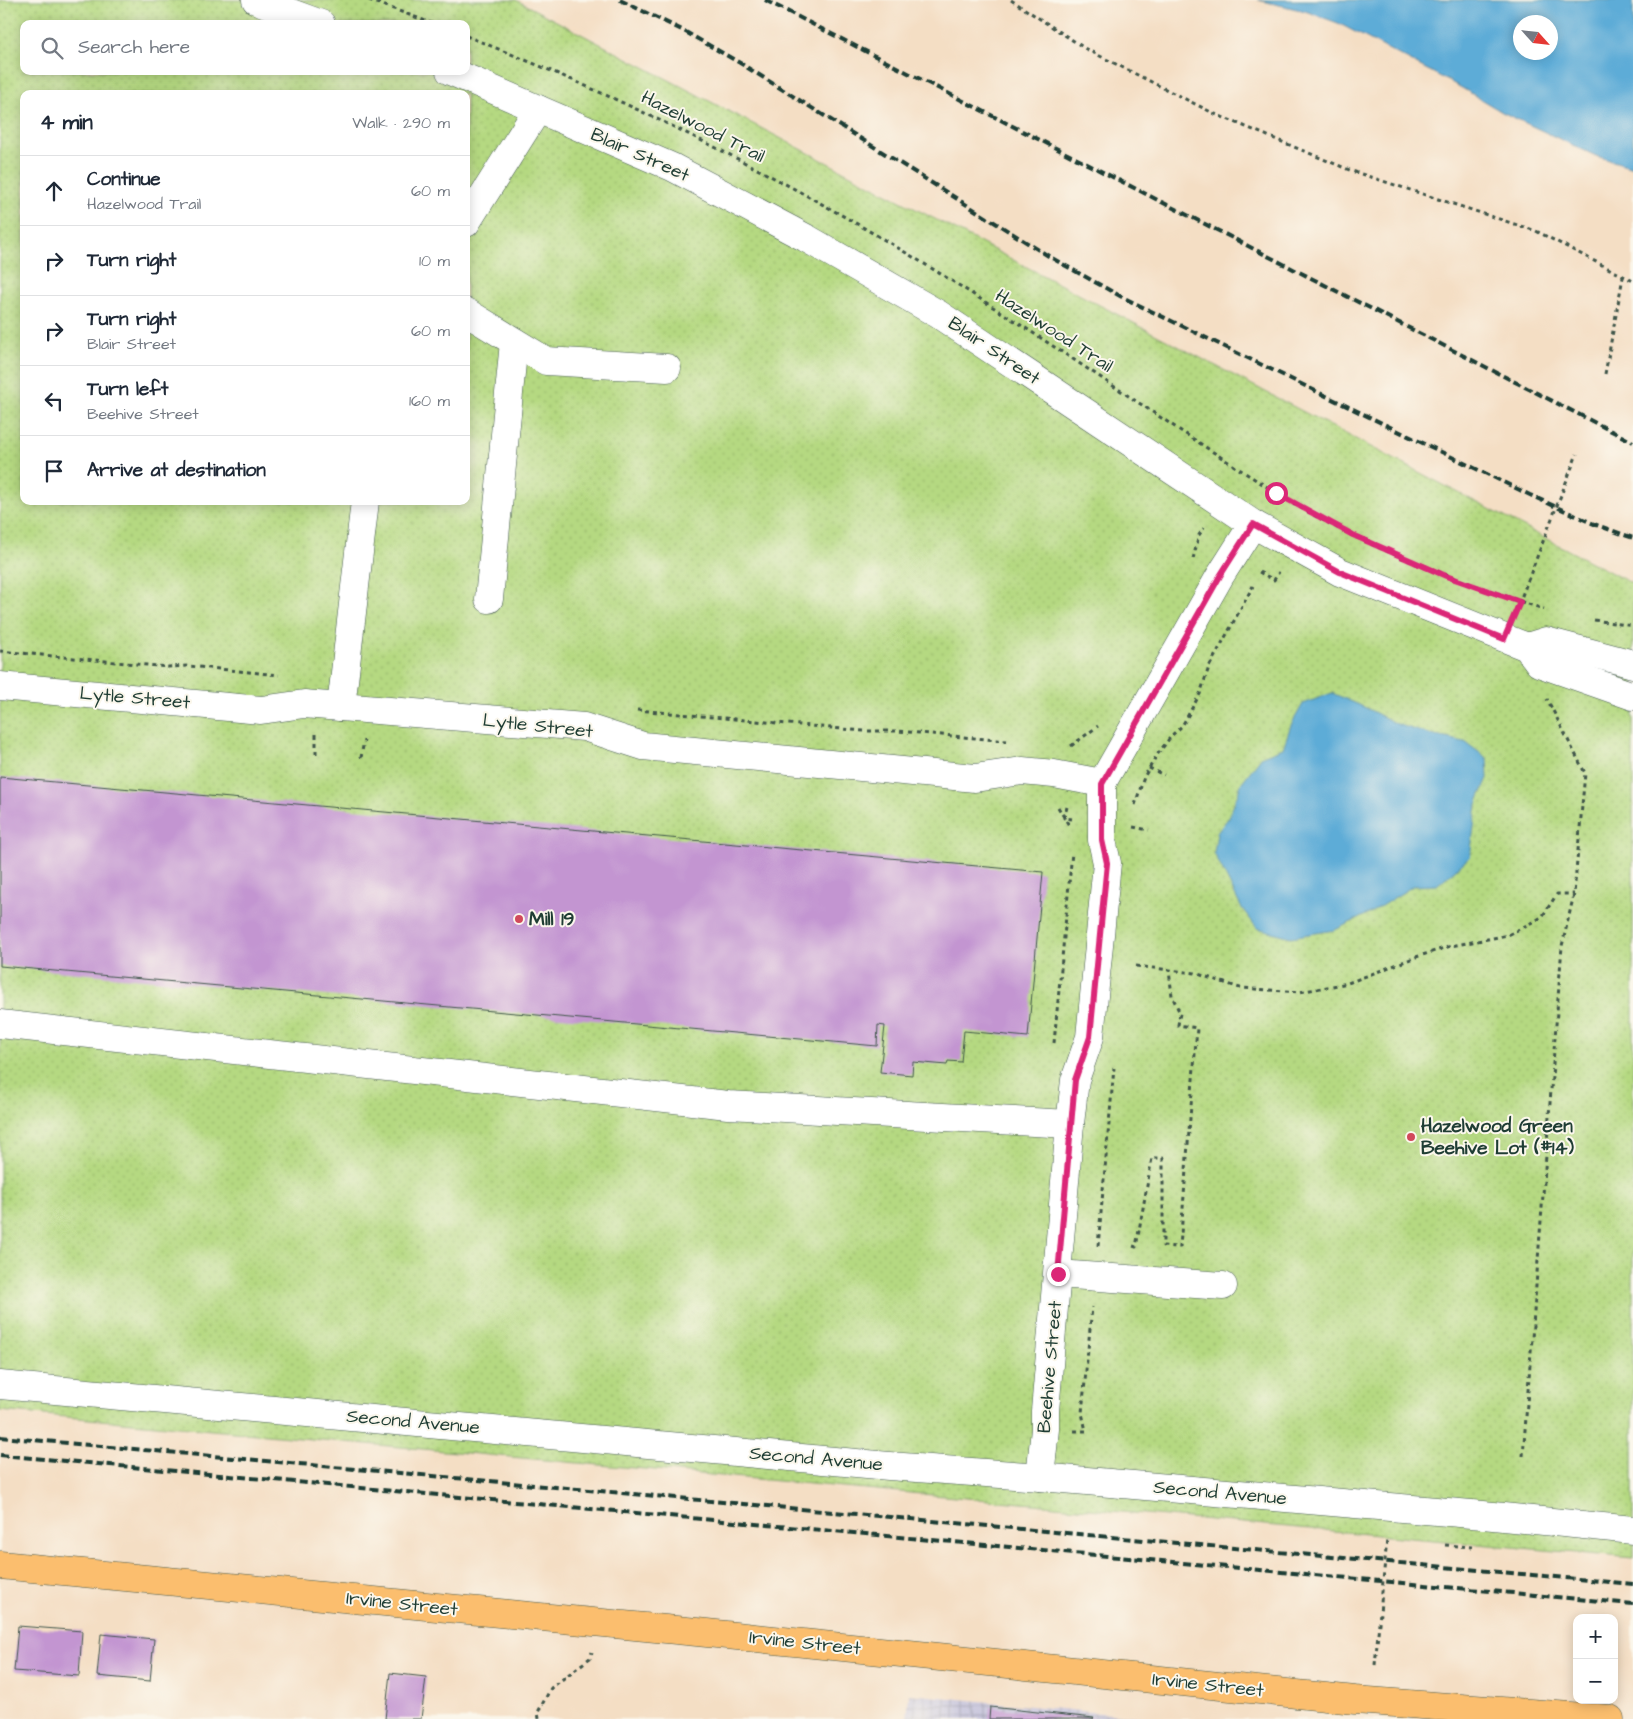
<!DOCTYPE html>
<meta charset="utf-8">
<style>
:root{--surface:#fff;--page:#f2f2f3;--text:#1f2937;--muted:#747a83;--line:#e0e1e3}
body{margin:0;font-family:"Architects Daughter",sans-serif;background:var(--page);color:var(--text)}
.controls{position:absolute;right:15px;bottom:15px;display:grid;overflow:hidden;border-radius:10px;box-shadow:0 2px 12px #0003}
.controls button{width:45px;height:45px;display:grid;place-items:center;padding:0;border:0;border-bottom:1px solid var(--line);background:var(--surface);color:var(--text);font:25px sans-serif}
.compass{position:absolute;left:1513px;top:15px;width:45px;height:45px;border-radius:50%;background:var(--surface);box-shadow:0 2px 12px #0003;rotate:117deg}
.stop{position:absolute;width:15px;height:15px;margin:-11px;border:4px solid #db2777;border-radius:50%;background:#fff}
.stop.end{background:#db2777;border-color:#fff;box-shadow:0 1px 5px #0008}
.list{margin:0;padding:0;list-style:none}
h2{display:flex;justify-content:space-between;align-items:center;height:65px;margin:0;padding:0 20px;font-size:21px}
h2 small{font-size:16px;font-weight:400;color:var(--muted)}
.list li{display:grid;grid-template-columns:32px 1fr auto;gap:15px;align-items:center;box-sizing:border-box;height:70px;padding:0 20px;border-top:1px solid var(--line)}
.list b{display:block;font-size:19px;white-space:nowrap}
.list p{margin:0;font-size:16px;white-space:nowrap;color:var(--muted)}
.list em{font-size:16px;font-style:normal;color:var(--muted)}
.icon{flex:none;width:28px;height:28px;fill:none;stroke:currentColor;stroke-width:2;stroke-linecap:round;stroke-linejoin:round}
.map{position:relative;flex:none;width:1633px;height:1719px;overflow:hidden}
.search{position:absolute;background:var(--surface);box-shadow:0 2px 12px #0003;left:20px;top:20px;width:450px;height:55px;display:flex;align-items:center;gap:12px;box-sizing:border-box;padding:0 18px;border-radius:10px;color:var(--muted);font-size:19px}
.panel{position:absolute;background:var(--surface);box-shadow:0 2px 12px #0003;left:20px;top:90px;width:450px;height:415px;border-radius:10px}
.map>svg:first-child{display:block}
.industrial{fill:url(#industrial-grid)}
.grass{fill:url(#grass-dots);stroke:#6a8b5a;fill-rule:evenodd}
.water{fill:#5dacd7;stroke:#3e7486;fill-rule:evenodd}
.building{fill:#c395d1}
.lines{fill:none;stroke-linecap:round;stroke-linejoin:round}
.minor-casing{stroke:#3f554a;stroke-width:29}
.major-casing{stroke:#3f554a;stroke-width:29}
.path{stroke:#3f554a;stroke-width:3;stroke-dasharray:4 4;stroke-linecap:butt}
.minor{stroke:#fff;stroke-width:28}
.major{stroke:#fbbe6e;stroke-width:28}
.rail{stroke:#1f3d34;stroke-width:4;stroke-dasharray:8 4;stroke-linecap:butt}
.path-bridge{stroke:#3f554a;stroke-width:3;stroke-dasharray:4 4;stroke-linecap:butt}
.route{stroke:#db2777;stroke-width:6}
.poi-dot{fill:#d1495b;stroke:#fbf7ec;stroke-width:2}
.labels{text-anchor:middle;dominant-baseline:central;stroke-width:4;stroke-linejoin:round;paint-order:stroke}
.street-label{font-size:19px;fill:#1f3d34;stroke:#fbf7ec}
.poi-label{font-size:19px;font-weight:bold;fill:#1f3d34;stroke:#fbf7ec;text-anchor:start}
</style>
<div class="map">
<svg width="1633" height="1719" viewBox="0 0 1633 1719">
<defs>
<pattern id="industrial-grid" width="8" height="8" patternUnits="userSpaceOnUse" patternTransform="scale(1.25)"><rect width="8" height="8" fill="#c3c1db"/><path d="M0 4h8M4 0v8" fill="none" stroke="#9e9eb2"/></pattern>
<pattern id="grass-dots" width="8" height="8" patternUnits="userSpaceOnUse" patternTransform="scale(1.25)"><rect width="8" height="8" fill="#b5d981"/><path d="M2 2h.1M6 6h.1" fill="none" stroke="#9bbb70" stroke-width="1.8" stroke-linecap="round"/></pattern>
</defs>
<rect width="100%" height="100%" fill="#fbf7ec"/>
<filter id="ink" filterUnits="userSpaceOnUse"><feTurbulence type="fractalNoise" baseFrequency=".02" numOctaves="2"/><feDisplacementMap in="SourceGraphic" scale="10" xChannelSelector="R" yChannelSelector="G"/><feConvolveMatrix kernelMatrix="1 2 1 2 8 2 1 2 1" color-interpolation-filters="sRGB"/></filter>
<filter id="wash" filterUnits="userSpaceOnUse"><feTurbulence type="fractalNoise" baseFrequency=".0096" numOctaves="4" result="noise"/><feDisplacementMap in="SourceGraphic" scale="20" xChannelSelector="R" yChannelSelector="G"/><feGaussianBlur stdDeviation="1.12" result="paint"/><feColorMatrix in="noise" values="0 0 0 0 0 0 0 0 0 0 0 0 0 0 0 0 0 1.4 0 .05"/><feComposite in="paint" operator="in"/></filter>
<g filter="url(#wash)">
<rect width="100%" height="100%" fill="#f4dec4"/>
<polygon class="industrial" points="909,1694 1161,1719 907,1719"/>
<path class="grass" d="M0 0H516L1629 582H1633V1558L0 1411ZM24 24H466V71H24ZM24 94H466V501H24Z"/>
<g class="water">
<path d="M1258 0H1633V167L1596 156 1502 112 1462 88 1338 23 1305 11ZM1520 22H1550V52H1520Z"/>
<polygon points="1332,693 1366,708 1397,724 1431,735 1465,742 1487,758 1488,778 1477,804 1470,857 1437,885 1413,886 1370,913 1335,930 1291,937 1257,928 1241,907 1214,853 1217,833 1229,817 1242,782 1262,756 1283,748 1291,725 1303,704"/>
</g>
<g id="blocks">
<g class="building">
<polygon points="0,777 1043,872 1028,1037 964,1031 961,1062 948,1061 947,1065 913,1062 912,1075 880,1072 885,1026 878,1025 877,1046 0,966"/>
<polygon points="18,1626 82,1631 79,1676 14,1671"/>
<polygon points="101,1634 154,1639 150,1681 97,1676"/>
<polygon points="390,1673 426,1677 421,1719 385,1719"/>
<polygon points="990,1707 1094,1718 1093,1719 989,1719"/>
</g>
</g>
</g>
<g filter="url(#ink)">
<use href="#blocks" fill-opacity="0" stroke="#3f554a" stroke-width="1"/>
<g class="lines">
<g class="minor-casing">
<g id="minor">
<polyline points="256,0 321,24"/>
<polyline points="450,71 672,167 806,238 938,314 1253,524 1340,572 1527,647 1539,663 1633,696"/>
<polyline points="466,223 538,109"/>
<polyline points="466,312 546,361 667,368"/>
<polyline points="489,599 514,342"/>
<polyline points="1527,647 1546,641 1633,664"/>
<polyline points="0,686 261,710 304,704 584,727 643,746 975,778 1022,771 1054,774 1102,783"/>
<polyline points="341,707 365,501"/>
<polyline points="0,1024 728,1105 1070,1124"/>
<polyline points="1058,1274 1223,1286"/>
<polyline points="0,1385 889,1466 1040,1477 1483,1515 1633,1530"/>
<polyline points="1040,1477 1045,1429 1045,1411 1070,1124 1075,1080 1090,1037 1107,863 1102,840 1102,783 1220,576 1253,524"/>
</g>
</g>
<g class="major-casing">
<polyline id="major" points="0,1565 697,1632 1355,1700 1610,1719"/>
</g>
<g class="path">
<polyline points="369,0 434,24"/>
<polyline points="1011,0 1086,49 1215,114 1352,171 1536,231 1633,281"/>
<path d="M466 36C632 101 793 182 944 276 1024 326 1103 379 1181 431 1238 468 1294 507 1355 536 1416 565 1479 589 1544 609"/>
<polyline points="1605,374 1623,277"/>
<polyline points="1193,559 1199,535 1204,528"/>
<polyline points="1259,572 1274,580 1279,572"/>
<polyline points="1516,611 1577,454"/>
<polyline points="1594,620 1633,626"/>
<polyline points="0,651 168,667 189,666 279,675"/>
<polyline points="637,710 864,731 898,731 1007,741"/>
<polyline points="316,734 316,754"/>
<polyline points="1071,746 1098,726"/>
<polyline points="361,758 364,740"/>
<polyline points="1149,768 1164,775"/>
<polyline points="1135,805 1144,777 1157,755 1172,735 1182,726 1200,694 1209,667 1253,586"/>
<polyline points="1058,807 1070,827"/>
<polyline points="1067,807 1064,818 1072,819"/>
<polyline points="1133,827 1149,830"/>
<polyline points="1136,966 1195,973 1240,988 1300,992 1348,983 1416,957 1451,946 1508,935 1542,917 1557,894 1574,894"/>
<polyline points="1054,1043 1072,852"/>
<polyline points="1098,1246 1114,1068"/>
<polyline points="1133,1246 1136,1247 1152,1158 1163,1158 1163,1246 1180,1247 1197,1028 1178,1025 1180,1013 1172,996 1169,970"/>
<polyline points="1074,1431 1086,1431 1082,1413 1092,1307"/>
<polyline points="1523,1456 1562,946 1574,894 1585,773 1547,699"/>
<polyline points="1445,1545 1472,1547"/>
<polyline points="539,1719 538,1712 551,1688 590,1658 592,1652"/>
</g>
<use href="#minor" class="minor"/>
<use href="#major" class="major"/>
<g class="rail">
<polyline points="620,0 684,31 740,63 1050,257 1120,296 1530,495 1594,524 1633,538"/>
<polyline points="765,0 1633,442"/>
<polyline points="0,1437 1633,1584"/>
<polyline points="0,1455 1633,1604"/>
</g>
<polyline class="path-bridge" points="1375,1665 1387,1539"/>
</g>
</g>
<g class="lines" filter="url(#ink)">
<polyline class="route" points="1058,1274 1075,1080 1090,1037 1107,863 1102,840 1102,784 1220,576 1253,524 1340,572 1504,639 1520,602 1446,576 1353,535 1276,493"/>
</g>
<g class="poi-dot">
<circle cx="519" cy="919" r="5"/>
<circle cx="1411" cy="1137" r="5"/>
</g>
<g class="labels">
<g class="street-label">
<text transform="translate(703 127) rotate(27)">Hazelwood Trail</text>
<text transform="translate(640 155) rotate(24)">Blair Street</text>
<text transform="translate(1054 331) rotate(33)">Hazelwood Trail</text>
<text transform="translate(994 351) rotate(34)">Blair Street</text>
<text transform="translate(135 698) rotate(5)">Lytle Street</text>
<text transform="translate(538 726) rotate(6)">Lytle Street</text>
<text transform="translate(1050 1367) rotate(-85)">Beehive Street</text>
<text transform="translate(413 1422) rotate(5)">Second Avenue</text>
<text transform="translate(816 1459) rotate(5)">Second Avenue</text>
<text transform="translate(1220 1493) rotate(5)">Second Avenue</text>
<text transform="translate(402 1604) rotate(6)">Irvine Street</text>
<text transform="translate(805 1643) rotate(6)">Irvine Street</text>
<text transform="translate(1208 1685) rotate(6)">Irvine Street</text>
</g>
<g class="poi-label">
<text x="529" y="919">Mill 19</text>
<text x="1421" y="1126">Hazelwood Green<tspan x="1421" dy="22">Beehive Lot (#14)</tspan></text>
</g>
</g>
</svg>
<div class="controls">
<button>+</button>
<button>−</button>
</div>
<svg class="compass" viewBox="-18 -18 36 36"><path d="M0-13l5 13h-10z" fill="#e53935"/><path d="M0 13l5-13h-10z" fill="#747a83"/></svg>
<div class="stop" style="left:1276px;top:493px"></div>
<div class="stop end" style="left:1058px;top:1274px"></div>
<div class="search"><svg class="icon" aria-label="search" viewBox="0 0 24 24"><circle cx="10" cy="10" r="6"/><path d="M15 15l6 6"/></svg>Search here</div>
<section class="panel">
<h2>4 min<small>Walk · 290 m</small></h2>
<ul class="list">
<li><svg class="icon" aria-label="ahead" viewBox="0 0 24 24"><path d="M12 20V5M6 11l6-6 6 6"/></svg><div><b>Continue</b><p>Hazelwood Trail</p></div><em>60 m</em></li>
<li><svg class="icon" aria-label="right" viewBox="0 0 24 24"><path d="M7 20v-9h11M14 6l5 5-5 5"/></svg><div><b>Turn right</b></div><em>10 m</em></li>
<li><svg class="icon" aria-label="right" viewBox="0 0 24 24"><path d="M7 20v-9h11M14 6l5 5-5 5"/></svg><div><b>Turn right</b><p>Blair Street</p></div><em>60 m</em></li>
<li><svg class="icon" aria-label="left" viewBox="0 0 24 24"><path d="M17 20v-9H6M10 6l-5 5 5 5"/></svg><div><b>Turn left</b><p>Beehive Street</p></div><em>160 m</em></li>
<li><svg class="icon" aria-label="arrive" viewBox="0 0 24 24"><path d="M6 21V4h12l-3 4 3 4H6"/></svg><div><b>Arrive at destination</b></div></li>
</ul>
</section>
</div>
